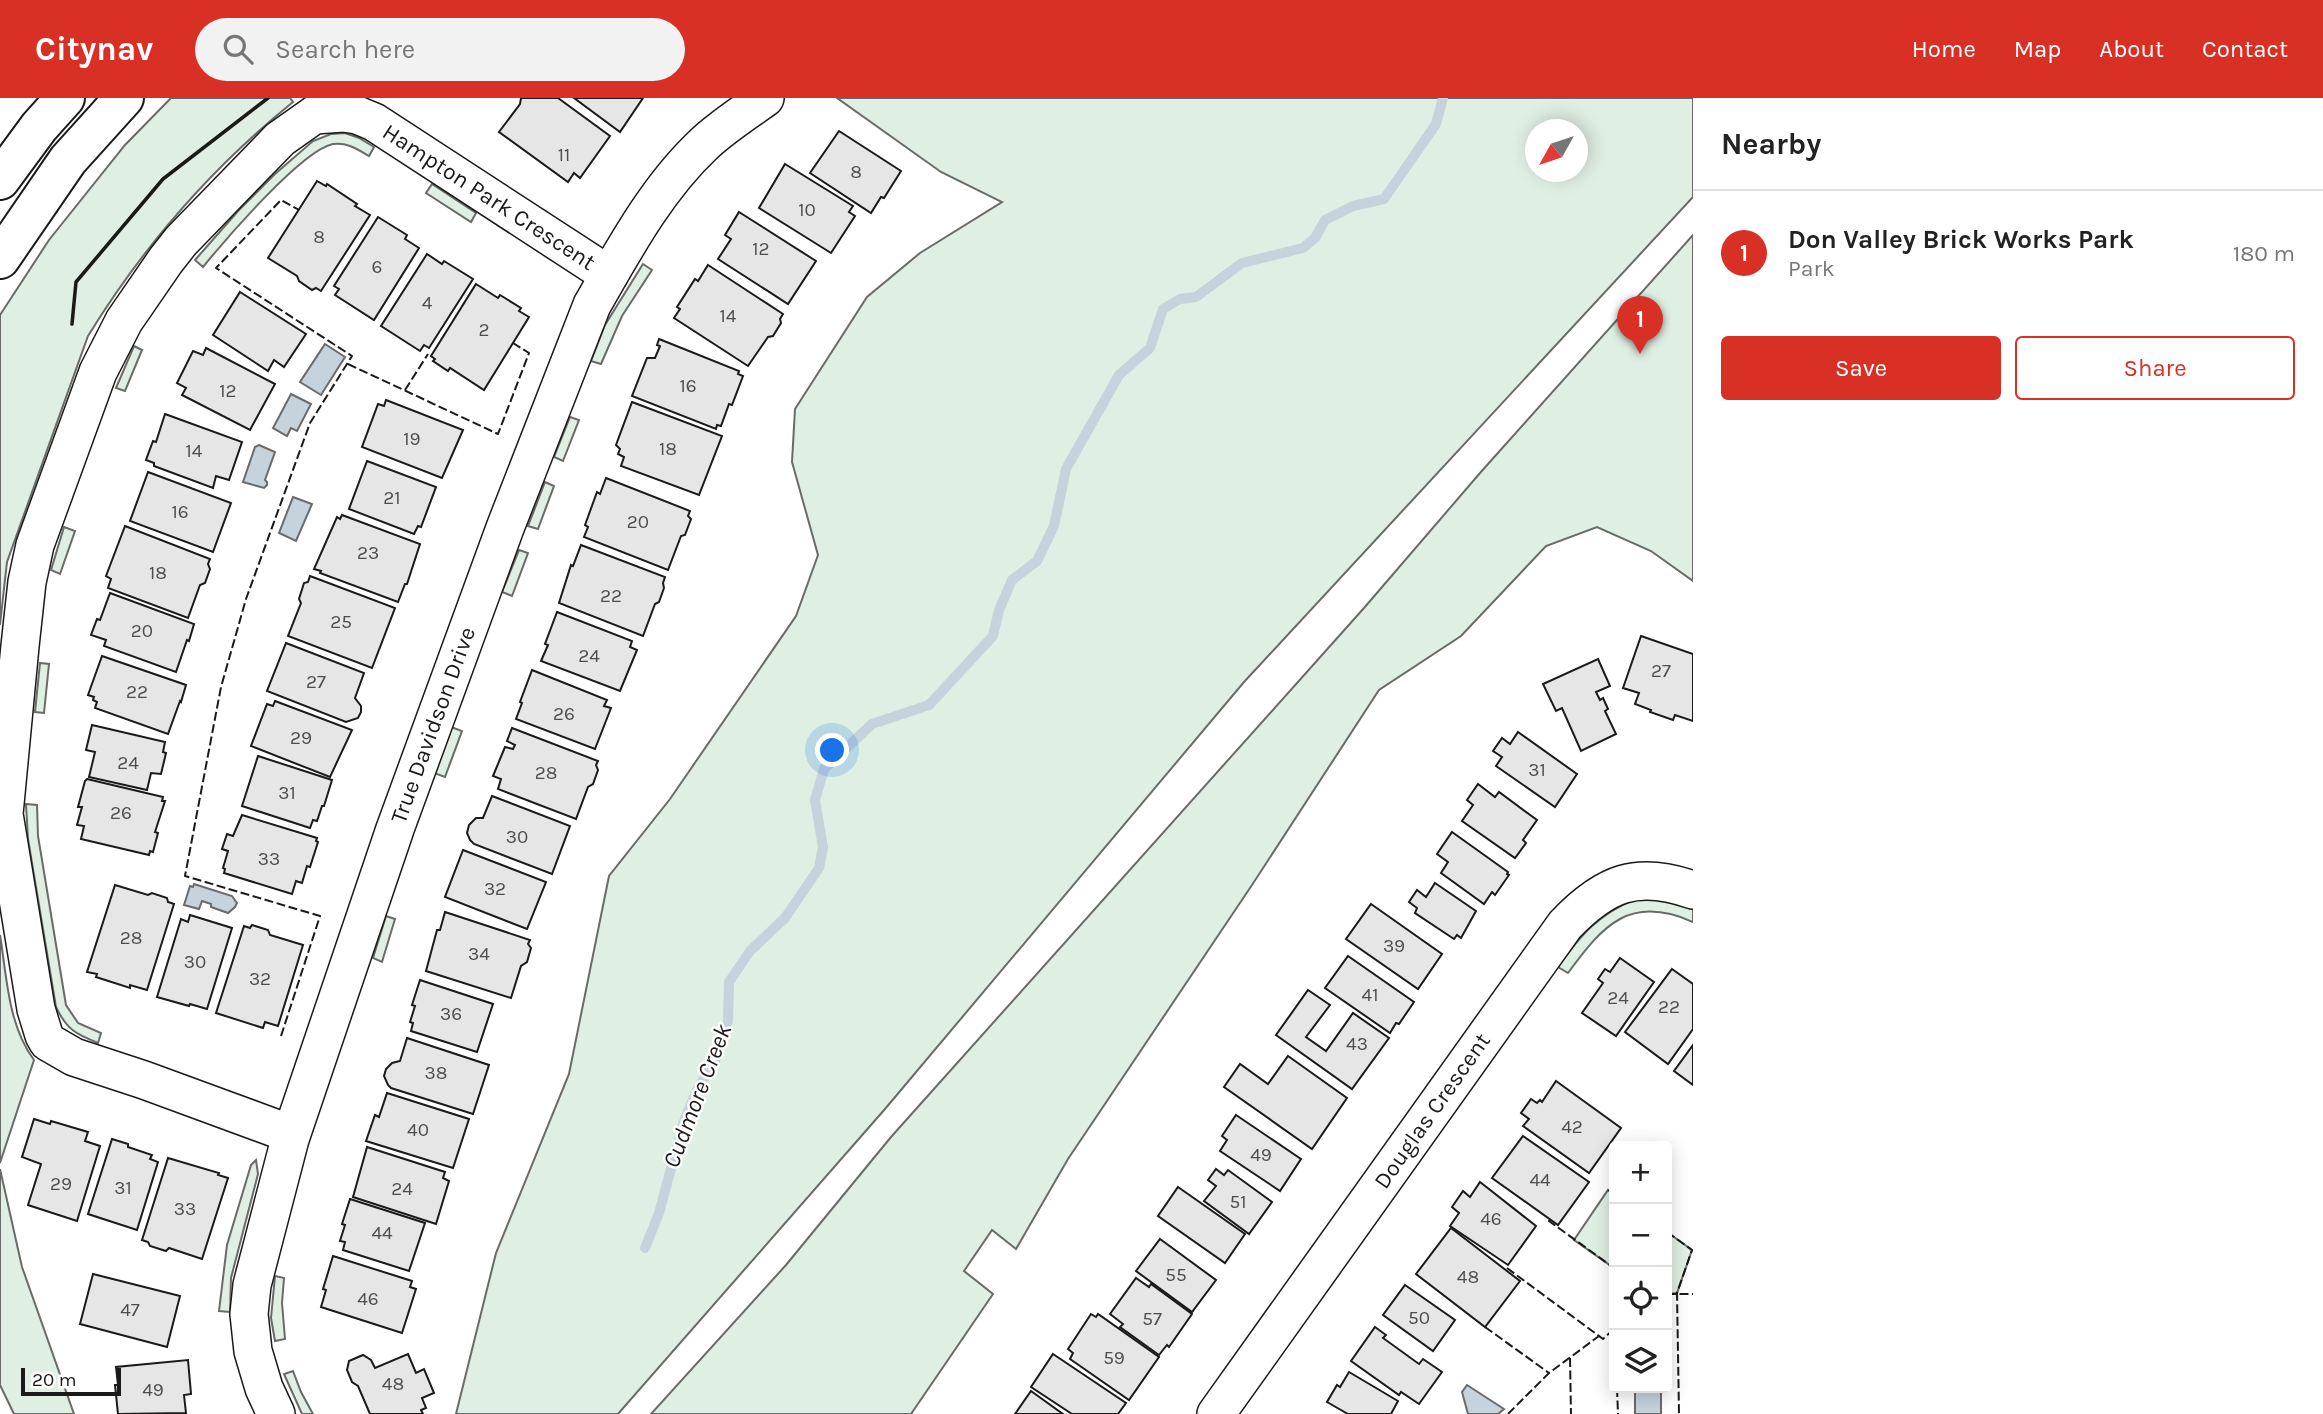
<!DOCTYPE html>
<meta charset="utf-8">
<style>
:root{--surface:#fff;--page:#f2f2f2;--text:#222;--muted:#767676;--line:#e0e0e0;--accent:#d93025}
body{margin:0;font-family:Karla,sans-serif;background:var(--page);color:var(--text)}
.controls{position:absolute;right:21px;bottom:21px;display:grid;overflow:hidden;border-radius:7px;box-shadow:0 4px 18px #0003}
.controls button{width:63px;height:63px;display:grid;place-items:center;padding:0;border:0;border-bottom:2px solid var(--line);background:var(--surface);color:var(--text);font:35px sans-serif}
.compass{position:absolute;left:1525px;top:21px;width:63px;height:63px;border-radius:50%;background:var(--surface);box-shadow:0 4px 18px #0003;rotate:230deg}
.scale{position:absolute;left:21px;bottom:18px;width:100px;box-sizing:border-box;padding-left:7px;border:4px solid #1a1a1a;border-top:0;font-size:19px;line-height:24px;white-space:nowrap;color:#1a1a1a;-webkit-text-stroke:5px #fff;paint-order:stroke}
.you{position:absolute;left:833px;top:653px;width:24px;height:24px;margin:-18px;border:5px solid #fff;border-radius:50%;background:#1a73e8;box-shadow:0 0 0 10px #1a73e833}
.badge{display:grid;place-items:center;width:46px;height:46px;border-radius:50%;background:var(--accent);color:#fff;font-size:23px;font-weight:700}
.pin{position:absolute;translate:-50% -58px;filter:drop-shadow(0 2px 4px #0008)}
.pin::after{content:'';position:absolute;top:37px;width:24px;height:21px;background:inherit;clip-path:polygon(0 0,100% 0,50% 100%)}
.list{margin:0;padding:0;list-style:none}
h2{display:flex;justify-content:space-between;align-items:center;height:91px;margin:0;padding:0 28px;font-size:30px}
h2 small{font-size:23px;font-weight:400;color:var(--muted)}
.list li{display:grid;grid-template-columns:46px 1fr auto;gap:21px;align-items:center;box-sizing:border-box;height:126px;padding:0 28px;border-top:2px solid var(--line)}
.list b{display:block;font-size:26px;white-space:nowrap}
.list p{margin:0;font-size:23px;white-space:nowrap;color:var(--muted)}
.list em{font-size:23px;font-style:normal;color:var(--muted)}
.actions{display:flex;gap:14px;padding:21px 28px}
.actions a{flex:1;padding:16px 0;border:2px solid var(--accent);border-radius:7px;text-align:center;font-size:24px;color:var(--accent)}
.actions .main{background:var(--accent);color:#fff}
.icon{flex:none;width:38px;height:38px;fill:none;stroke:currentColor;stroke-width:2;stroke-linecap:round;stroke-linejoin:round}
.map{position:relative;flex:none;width:1693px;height:1316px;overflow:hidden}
header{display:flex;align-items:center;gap:42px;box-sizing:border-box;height:98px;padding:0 35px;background:var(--accent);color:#fff}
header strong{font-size:33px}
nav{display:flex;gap:38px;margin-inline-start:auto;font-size:24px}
.search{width:490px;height:63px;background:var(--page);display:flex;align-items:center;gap:18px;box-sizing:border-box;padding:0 24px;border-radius:38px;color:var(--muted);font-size:26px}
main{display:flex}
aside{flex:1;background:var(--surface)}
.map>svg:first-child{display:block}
.green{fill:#e0efe3;stroke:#6a6a6a;stroke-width:2;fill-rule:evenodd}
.water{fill:#c6d2dc;stroke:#6a6a6a;stroke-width:2}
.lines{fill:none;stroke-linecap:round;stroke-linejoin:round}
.stream{stroke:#c6d2dc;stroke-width:10}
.building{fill:#e6e6e6;stroke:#1a1a1a;stroke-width:2}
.minor-casing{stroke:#1a1a1a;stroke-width:40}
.major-casing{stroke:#1a1a1a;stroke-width:42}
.minor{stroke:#fff;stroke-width:37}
.major{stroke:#fff;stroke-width:38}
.fence{stroke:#1a1a1a;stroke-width:2;stroke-dasharray:9 3.5;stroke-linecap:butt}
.wall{stroke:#1a1a1a;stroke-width:3.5}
.labels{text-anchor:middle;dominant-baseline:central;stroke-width:5;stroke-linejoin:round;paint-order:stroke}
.number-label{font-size:19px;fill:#4d4d4d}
.street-label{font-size:23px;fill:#1a1a1a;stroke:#fff}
.water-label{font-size:24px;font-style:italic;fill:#1a1a1a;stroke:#fff}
</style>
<header>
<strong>Citynav</strong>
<div class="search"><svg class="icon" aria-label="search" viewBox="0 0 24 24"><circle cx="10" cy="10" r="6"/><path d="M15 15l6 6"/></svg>Search here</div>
<nav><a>Home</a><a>Map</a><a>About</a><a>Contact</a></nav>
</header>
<main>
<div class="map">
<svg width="1693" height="1316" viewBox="0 0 1693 1316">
<rect width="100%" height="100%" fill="#fff"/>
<g class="green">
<path d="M171 0H290L293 4C210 71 144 147 88 238L7 464 0 527V217L49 142 125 47Z"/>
<path d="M837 0H1693V99L1244 584 885 1011 618 1316H456L496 1155 569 976 609 778 670 701 796 518 818 457 792 364 795 311 867 199 920 155 1002 104 941 74ZM1535 32H1577V74H1535Z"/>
<path d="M345 35 359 40 374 49 369 58C357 51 347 44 333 46 302 52 225 142 203 169L195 162 239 112 275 76 313 43 331 36Z"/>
<polygon points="432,86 476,115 471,124 426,95"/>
<polygon points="1693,137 1693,483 1651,453 1597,429 1546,448 1461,538 1379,592 1252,787 1068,1061 1016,1151 992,1132 964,1173 993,1196 911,1316 651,1316 786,1167 891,1039 1364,510 1480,375"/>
<polygon points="643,166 652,172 622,218 601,266 591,263 605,227"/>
<polygon points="134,248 142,252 125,293 116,290"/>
<polygon points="570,319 579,322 563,363 554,359"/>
<polygon points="545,384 554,388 538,431 528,428"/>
<polygon points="64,429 75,433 60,476 51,472"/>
<polygon points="519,452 528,455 512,498 502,494"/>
<polygon points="40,565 49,566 44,615 35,614"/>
<polygon points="451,629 462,633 445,679 434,675"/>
<path d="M26 706 37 707 38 738 66 907 78 925 101 935 98 945C76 936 67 932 56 909L28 741Z"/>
<path d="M1636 801H1673L1693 810V824C1630 796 1603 827 1568 875L1558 869C1581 837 1598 816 1636 801Z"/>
<polygon points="386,818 395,821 382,864 373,860"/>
<path d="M0 837C7 880 8 927 34 962L0 1065Z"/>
<polygon points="256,1062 258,1076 231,1180 230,1214 219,1213 227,1147 251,1067"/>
<polygon points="0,1071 22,1169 74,1316 14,1316 0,1287"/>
<polygon points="1608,1092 1614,1096 1614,1170 1574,1142"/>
<polygon points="1667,1134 1692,1152 1677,1195 1667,1196"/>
<polygon points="275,1178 284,1180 282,1205 285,1241 275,1243 271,1220"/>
<polygon points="293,1273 301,1294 313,1316 302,1316 284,1276"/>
</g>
<g class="water">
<polygon points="325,246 345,259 321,297 300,284"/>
<polygon points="291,296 311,306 297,333 291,330 287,338 273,330"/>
<polygon points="259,347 275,354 265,382 267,384 267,387 264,390 243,384 255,349"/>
<polygon points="293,399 312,406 296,443 279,435"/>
<polygon points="194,786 232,798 237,805 235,809 228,815 211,809 211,806 202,803 199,811 184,807 190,788 193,789"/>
<polygon points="1467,1287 1504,1311 1498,1316 1468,1316 1462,1294"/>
<rect x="1635" y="1290" width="26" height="26"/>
</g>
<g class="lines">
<polyline class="stream" points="645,1150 659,1115 683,1026 698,990 715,963 728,923 729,884 750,853 785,820 819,770 823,749 815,702 824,671 872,626 929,607 993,538 999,512 1012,482 1037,463 1054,428 1066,371 1119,277 1150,250 1163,211 1180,201 1196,199 1242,165 1303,150 1315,140 1325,122 1353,108 1384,101 1436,26 1443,0"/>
</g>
<g class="building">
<polygon points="521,0 558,0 610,38 580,80 574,75 568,84 499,34 520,6"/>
<polygon points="574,0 643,0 620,34"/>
<polygon points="839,33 901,73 884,100 881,99 871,115 810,75"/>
<polygon points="785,66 853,108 849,114 855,118 831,155 759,110"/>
<polygon points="317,83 326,88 327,86 357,106 355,108 370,117 321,193 316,190 312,192 299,183 297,178 268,160"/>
<polygon points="739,114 816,163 788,206 718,161 731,141 725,137"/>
<polygon points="378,119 407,137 405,141 419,150 374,222 335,197 339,191 334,188"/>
<polygon points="427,156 442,166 444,163 473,181 429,250 424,247 420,253 381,228"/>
<polygon points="708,167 783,216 780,221 781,225 773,238 768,239 748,268 674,220 680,211 677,209 695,181 698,183"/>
<polygon points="476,186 498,200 500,197 521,210 519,213 529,219 484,292 450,270 448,273 433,263 435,261 431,258"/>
<polygon points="240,194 306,236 284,269 274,262 268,273 213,237"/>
<polygon points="659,241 739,273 738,276 743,278 732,307 729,306 721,328 717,327 716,331 632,298 647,260 655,260 660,248 657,247"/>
<polygon points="206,250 275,286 250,332 182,297 186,290 177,285 193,253 203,257"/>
<polygon points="386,302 463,332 442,380 362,349 378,306 384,308"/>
<polygon points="632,304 722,338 699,397 621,368 624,359 618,356 620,351 616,347"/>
<polygon points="165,316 242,344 229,382 216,378 213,390 154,368 154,365 146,362 153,343 156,344"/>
<polygon points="367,363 436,389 421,429 418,428 414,436 349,411"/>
<polygon points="148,374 231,405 213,454 130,423"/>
<polygon points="606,380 690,413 688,418 691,421 685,437 681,438 668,472 584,439 588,429 585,427 597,394 600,396"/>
<polygon points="342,417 420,446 407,486 405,486 398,504 320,475 321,473 314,471 337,419 340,421"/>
<polygon points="125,428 210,461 208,466 210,471 205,485 200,487 188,520 108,490 111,481 106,478"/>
<polygon points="581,447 665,479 663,485 664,490 659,504 655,506 643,538 559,505 571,467 573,468"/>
<polygon points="310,478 395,510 372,570 288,538 301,505 299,501 304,485 308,484"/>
<polygon points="110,495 194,526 189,543 187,542 176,574 104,548 106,542 91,537 97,521 100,522"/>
<polygon points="557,514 632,543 630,549 637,552 620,593 541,563 548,547 545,546"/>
<polygon points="1641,538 1693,556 1693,623 1675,617 1673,622 1650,614 1651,612 1635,606 1639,595 1623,590"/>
<polygon points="286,545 364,575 355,600 361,608 361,614 358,620 346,624 267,593"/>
<polygon points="102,558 186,587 181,604 180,603 168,636 95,610 97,604 93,602 94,599 88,597"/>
<polygon points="1598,561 1610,588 1596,594 1600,602 1603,600 1608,611 1605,613 1616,636 1581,653 1562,610 1556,613 1543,586"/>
<polygon points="532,572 607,602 604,608 611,610 595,651 516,621 522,605 520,604"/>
<polygon points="275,603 352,632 330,679 251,648 267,606 273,608"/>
<polygon points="92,627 165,644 163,654 166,655 161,676 151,675 147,692 89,679 95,654 86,652"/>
<polygon points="512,630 598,663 596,667 598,672 593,686 588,689 576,721 498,691 501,681 493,678 505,649 513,651 515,647 507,643"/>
<polygon points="1518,634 1577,676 1555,709 1496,668 1502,659 1493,653 1502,640 1510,646"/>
<polygon points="258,658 332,682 324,708 322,708 317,723 313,722 310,730 242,708"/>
<polygon points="87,681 163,699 162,703 165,703 155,734 158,735 153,754 150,753 149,757 81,741 84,728 77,727 82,709 78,709 85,683"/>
<polygon points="1478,686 1495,699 1499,694 1537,722 1523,742 1526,745 1515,760 1462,723 1473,707 1467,702"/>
<polygon points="492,698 570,728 552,776 474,746 470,742 467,735 469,727 476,720 483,720"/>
<polygon points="242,717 317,740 316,743 318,744 310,769 307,768 302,785 296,783 292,796 224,775 225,771 223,770 228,753 222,751 227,736 233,738"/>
<polygon points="1452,734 1508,774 1507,776 1509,777 1495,797 1492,794 1484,806 1441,775 1448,764 1437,756"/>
<polygon points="463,752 546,784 527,831 445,799"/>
<polygon points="1435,785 1476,813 1461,840 1457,837 1454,841 1415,815 1417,810 1409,804 1417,792 1426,799"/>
<polygon points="115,787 148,797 152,795 167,800 168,804 174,806 147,892 130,887 130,890 96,879 97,876 87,874"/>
<polygon points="1371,806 1442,856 1418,891 1346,841"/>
<polygon points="445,814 530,842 528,846 531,850 527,864 521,868 511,900 426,873 437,832 440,832"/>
<polygon points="190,817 232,830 207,911 190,906 189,908 157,899 181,821 188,824"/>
<polygon points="252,827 268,832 270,837 303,847 278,928 265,924 263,930 216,915 244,828 250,830"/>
<polygon points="1348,858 1414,904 1399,926 1396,925 1390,935 1325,890"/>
<polygon points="1620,860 1654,884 1616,938 1582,915 1603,885 1598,881 1605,871 1610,874"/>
<polygon points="1672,871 1693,886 1693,931 1668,966 1625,934"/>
<polygon points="420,882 493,906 477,954 411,933 413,925 410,924 415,908 412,907"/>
<polygon points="1308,892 1330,907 1306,939 1326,953 1353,915 1389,940 1352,991 1276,937"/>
<polygon points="407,940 489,967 473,1016 391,990 388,987 384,978 386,971 392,965 400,963"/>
<polygon points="1693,947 1693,987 1674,973"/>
<polygon points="1288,958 1347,1000 1312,1051 1224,989 1240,966 1268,986"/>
<polygon points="1556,983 1621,1030 1589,1075 1523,1028 1529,1021 1521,1015 1531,1001 1537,1005 1540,1002 1542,1004"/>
<polygon points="387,995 469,1021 453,1070 366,1043 375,1017 379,1019"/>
<polygon points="1236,1017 1301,1061 1280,1093 1220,1053 1227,1042 1222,1038"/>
<polygon points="34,1021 50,1026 51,1023 88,1034 85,1043 100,1048 77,1123 28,1107 41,1066 22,1059"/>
<polygon points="1523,1038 1589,1084 1558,1127 1492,1080"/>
<polygon points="112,1041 128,1046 128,1049 152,1057 150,1061 158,1064 137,1132 88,1116"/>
<polygon points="367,1049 445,1074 443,1080 449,1083 436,1126 353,1099"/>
<polygon points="168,1060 219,1075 218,1077 228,1080 202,1161 169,1150 166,1153 150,1148 148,1144 142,1142"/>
<polygon points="1216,1071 1224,1077 1228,1072 1272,1104 1249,1136 1204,1103 1216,1088 1208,1082"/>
<polygon points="1480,1084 1536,1128 1508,1167 1450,1128 1459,1115 1452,1109 1463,1093 1470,1099"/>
<polygon points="1178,1089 1245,1136 1225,1165 1158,1118"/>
<polygon points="350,1101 425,1125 409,1173 343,1152 345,1144 340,1143 345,1127 342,1126"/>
<polygon points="1451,1130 1520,1183 1485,1229 1416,1176"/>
<polygon points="1160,1141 1216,1182 1192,1214 1136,1173"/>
<polygon points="333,1158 412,1183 410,1189 416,1191 402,1235 321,1209 326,1192 323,1191"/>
<polygon points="93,1176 180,1198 167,1249 80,1226"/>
<polygon points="1136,1180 1149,1189 1151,1186 1192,1216 1169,1249 1167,1247 1159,1257 1120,1229 1123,1226 1110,1216"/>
<polygon points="1405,1187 1455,1222 1433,1253 1383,1217"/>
<polygon points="1091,1216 1096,1219 1098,1216 1159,1259 1129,1302 1070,1261 1073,1255 1068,1251"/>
<rect x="1667" y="1225" width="4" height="31"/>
<polygon points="1375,1229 1386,1237 1383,1240 1419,1266 1423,1261 1442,1274 1419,1306 1401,1294 1399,1297 1351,1263"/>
<polygon points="408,1256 416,1275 424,1271 434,1295 422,1300 426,1310 421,1312 423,1316 370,1316 358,1288 352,1284 347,1272 349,1263 363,1257 371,1262 375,1270"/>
<polygon points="1053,1256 1126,1305 1118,1316 1072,1316 1031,1289"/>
<polygon points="188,1262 191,1296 184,1297 186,1315 118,1316 115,1287 118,1287 116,1269"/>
<polygon points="1349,1274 1398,1303 1391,1316 1348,1316 1327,1304 1337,1287 1340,1289"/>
<polygon points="1031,1293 1063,1316 1015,1316"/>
</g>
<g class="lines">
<g class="minor-casing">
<g id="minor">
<polyline points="291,1036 144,982 74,959 48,944 44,937 36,911 4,716 20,548 27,484 35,447 98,274 124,223 166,162 181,143 280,41 314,17 343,15 357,17 374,24 609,177"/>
<path d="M276 1316 264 1290 253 1253 249 1216 252 1187 290 1041 395 731 505 430 592 207C624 151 657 90 704 46 722 29 744 15 765 0"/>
<path d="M1216 1316 1565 827C1605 785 1637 772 1693 792"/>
</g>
</g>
<g class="major-casing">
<g id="major">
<polyline points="0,82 39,29 65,0"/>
<polyline points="0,161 68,62 124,0"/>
</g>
</g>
<use href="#minor" class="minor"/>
<use href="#major" class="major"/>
<g class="fence">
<polyline points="348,266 498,336 529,255 513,245"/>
<polyline points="405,292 428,256"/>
<polyline points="281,938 320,818 185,778 221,589 246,501 310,325 352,258 216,170 281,102 299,112"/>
<polyline points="1608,1092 1614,1096"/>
<polyline points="1550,1122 1549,1123 1614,1170"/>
<polyline points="1667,1134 1692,1152 1677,1195 1679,1316"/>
<polyline points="1507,1170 1603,1241 1614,1231"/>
<polyline points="1667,1196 1693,1196"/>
<polyline points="1485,1229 1549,1275"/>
<polyline points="1570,1260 1571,1316"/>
<polyline points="1617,1290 1618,1316"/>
<polyline points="1508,1316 1549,1275 1599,1238"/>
</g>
<polyline class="wall" points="72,226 76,184 163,81 268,0"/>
</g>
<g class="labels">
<g class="number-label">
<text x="564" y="57">11</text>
<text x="856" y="74">8</text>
<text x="807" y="112">10</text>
<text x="319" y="139">8</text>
<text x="761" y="151">12</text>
<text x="377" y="169">6</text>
<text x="427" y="205">4</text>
<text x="728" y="218">14</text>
<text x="484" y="232">2</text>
<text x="688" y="288">16</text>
<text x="228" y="293">12</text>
<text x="412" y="341">19</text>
<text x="668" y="351">18</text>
<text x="194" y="353">14</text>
<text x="392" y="400">21</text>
<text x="180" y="414">16</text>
<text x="638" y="424">20</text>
<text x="368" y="455">23</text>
<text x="158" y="475">18</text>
<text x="611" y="498">22</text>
<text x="341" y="524">25</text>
<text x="142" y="533">20</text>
<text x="589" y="558">24</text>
<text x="1661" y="573">27</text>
<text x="316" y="584">27</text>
<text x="137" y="594">22</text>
<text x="564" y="616">26</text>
<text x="301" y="640">29</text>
<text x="128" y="665">24</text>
<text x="1537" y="672">31</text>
<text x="546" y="675">28</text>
<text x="287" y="695">31</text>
<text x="121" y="715">26</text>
<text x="517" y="739">30</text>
<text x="269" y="761">33</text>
<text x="495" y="791">32</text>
<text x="131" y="840">28</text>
<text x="1394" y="848">39</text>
<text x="479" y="856">34</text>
<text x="195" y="864">30</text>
<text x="260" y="881">32</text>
<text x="1370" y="897">41</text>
<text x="1618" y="900">24</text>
<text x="1669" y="909">22</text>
<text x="451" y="916">36</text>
<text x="1357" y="946">43</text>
<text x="436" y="975">38</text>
<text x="1572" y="1029">42</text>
<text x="418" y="1032">40</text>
<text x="1261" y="1057">49</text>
<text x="1540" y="1082">44</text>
<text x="61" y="1086">29</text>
<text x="123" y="1090">31</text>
<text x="402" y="1091">24</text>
<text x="1238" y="1104">51</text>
<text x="185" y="1111">33</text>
<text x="1491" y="1121">46</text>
<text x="382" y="1135">44</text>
<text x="1176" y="1177">55</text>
<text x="1468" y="1179">48</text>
<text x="368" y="1201">46</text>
<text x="130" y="1212">47</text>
<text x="1419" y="1220">50</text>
<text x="1152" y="1221">57</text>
<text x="1114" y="1260">59</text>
<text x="393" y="1286">48</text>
<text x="153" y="1292">49</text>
</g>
<g class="street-label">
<text transform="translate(489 99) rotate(33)">Hampton Park Crescent</text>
<text transform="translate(433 627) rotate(-70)">True Davidson Drive</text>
<text transform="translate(1432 1013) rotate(-55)">Douglas Crescent</text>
</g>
<g class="water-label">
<text transform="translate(697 998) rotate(-69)">Cudmore Creek</text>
</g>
</g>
</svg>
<div class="controls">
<button>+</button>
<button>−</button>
<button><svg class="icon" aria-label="locate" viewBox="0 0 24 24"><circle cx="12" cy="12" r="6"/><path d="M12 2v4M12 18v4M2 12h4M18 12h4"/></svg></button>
<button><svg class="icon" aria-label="layers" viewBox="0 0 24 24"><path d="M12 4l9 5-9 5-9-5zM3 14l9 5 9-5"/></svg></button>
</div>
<svg class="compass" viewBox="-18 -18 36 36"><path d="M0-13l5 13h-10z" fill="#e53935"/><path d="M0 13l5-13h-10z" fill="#767676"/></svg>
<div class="scale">20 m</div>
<div class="you"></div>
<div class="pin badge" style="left:1640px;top:256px">1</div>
</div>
<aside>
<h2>Nearby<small></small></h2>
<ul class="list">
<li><span class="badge">1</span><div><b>Don Valley Brick Works Park</b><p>Park</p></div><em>180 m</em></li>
</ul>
<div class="actions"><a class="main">Save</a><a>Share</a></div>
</aside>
</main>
